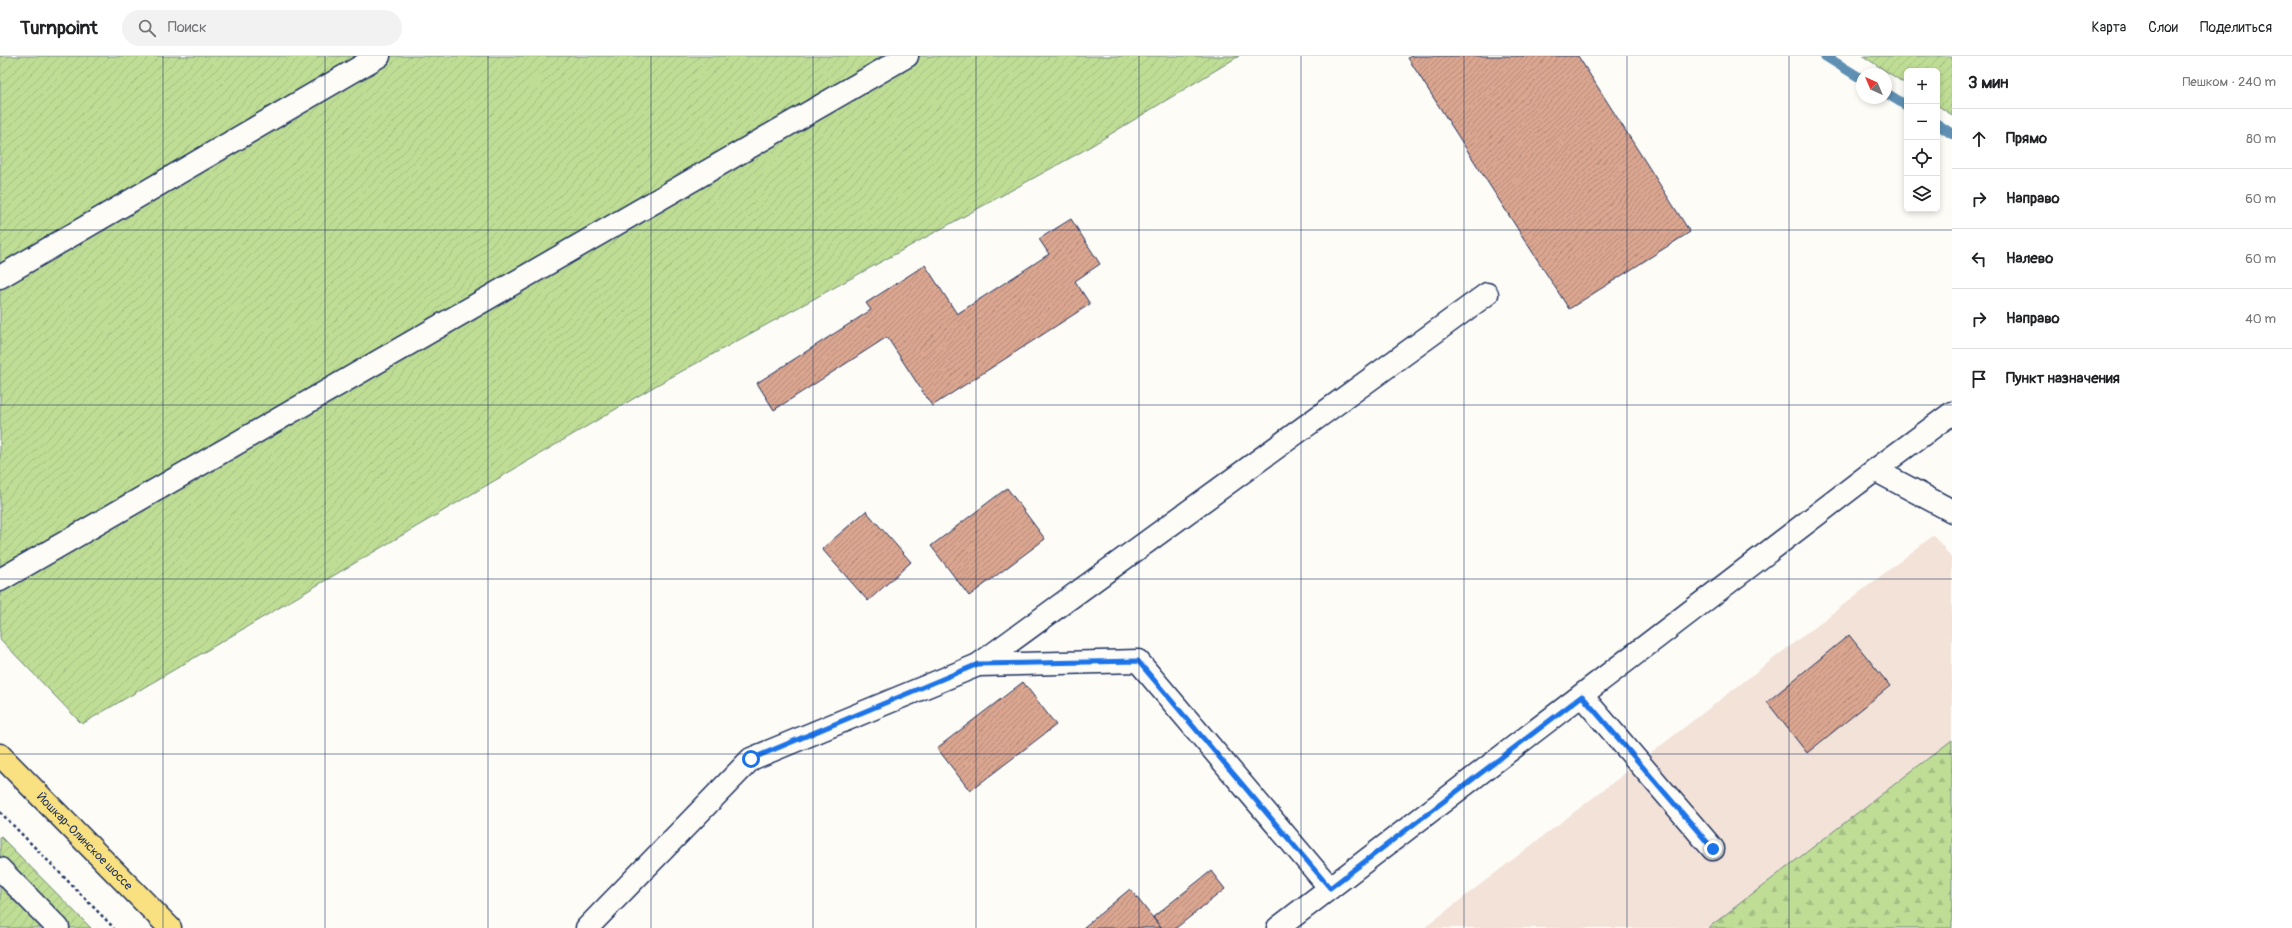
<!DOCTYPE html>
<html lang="ru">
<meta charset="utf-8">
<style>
:root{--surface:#fff;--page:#f2f2f2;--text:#202124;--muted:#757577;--line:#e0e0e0}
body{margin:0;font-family:Pangolin,sans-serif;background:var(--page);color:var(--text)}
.controls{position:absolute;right:12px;top:12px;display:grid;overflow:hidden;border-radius:6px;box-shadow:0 2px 6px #0003}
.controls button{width:36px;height:36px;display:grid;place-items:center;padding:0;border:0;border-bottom:1px solid var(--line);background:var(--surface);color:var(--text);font:20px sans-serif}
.compass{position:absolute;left:1856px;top:12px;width:36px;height:36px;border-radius:50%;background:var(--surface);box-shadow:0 2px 6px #0003;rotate:316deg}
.stop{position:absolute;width:12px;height:12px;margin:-9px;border:3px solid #1a73e8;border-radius:50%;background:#fff}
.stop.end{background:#1a73e8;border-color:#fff;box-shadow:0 1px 4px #0008}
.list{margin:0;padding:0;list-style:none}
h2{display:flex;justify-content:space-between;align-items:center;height:52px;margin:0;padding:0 16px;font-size:17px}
h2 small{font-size:13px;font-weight:400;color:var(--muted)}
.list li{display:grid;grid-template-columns:26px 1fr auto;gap:12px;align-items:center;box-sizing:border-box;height:60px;padding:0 16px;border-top:1px solid var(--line)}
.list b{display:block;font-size:15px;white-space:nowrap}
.list em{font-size:13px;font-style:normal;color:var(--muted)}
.icon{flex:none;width:22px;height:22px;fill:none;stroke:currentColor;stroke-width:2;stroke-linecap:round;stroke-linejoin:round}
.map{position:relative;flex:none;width:1952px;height:872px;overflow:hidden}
header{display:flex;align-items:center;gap:24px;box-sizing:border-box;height:56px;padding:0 20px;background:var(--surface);border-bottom:1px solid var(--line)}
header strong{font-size:19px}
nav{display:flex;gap:22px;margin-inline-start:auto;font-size:14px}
.search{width:280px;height:36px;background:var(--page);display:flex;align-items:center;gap:10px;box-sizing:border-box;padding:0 14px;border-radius:22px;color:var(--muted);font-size:15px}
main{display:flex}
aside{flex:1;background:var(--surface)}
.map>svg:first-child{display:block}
.built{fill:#f3e2d8}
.forest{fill:url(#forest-firs);stroke:#6d867a}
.garden{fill:url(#garden-furrows);stroke:#6d867a}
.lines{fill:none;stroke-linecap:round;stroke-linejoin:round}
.stream{stroke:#5e90b3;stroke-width:10}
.building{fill:url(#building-hatch);stroke:#1b2f5e}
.minor-casing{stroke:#1b2f5e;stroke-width:25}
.major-casing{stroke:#1b2f5e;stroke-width:25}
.path{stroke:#1b2f5e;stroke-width:2.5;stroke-dasharray:3 3;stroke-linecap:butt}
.minor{stroke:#fdfcf7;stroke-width:22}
.major{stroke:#f9e181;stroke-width:22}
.route{stroke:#1a73e8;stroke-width:5}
.grid{fill:none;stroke:#1b2f5e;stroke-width:1;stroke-opacity:0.55}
.labels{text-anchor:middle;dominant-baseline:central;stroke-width:3;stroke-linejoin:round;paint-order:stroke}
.street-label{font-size:12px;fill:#1b2f5e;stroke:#fdfcf7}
</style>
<header>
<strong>Turnpoint</strong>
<div class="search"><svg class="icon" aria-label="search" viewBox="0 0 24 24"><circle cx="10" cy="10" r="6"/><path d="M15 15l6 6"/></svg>Поиск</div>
<nav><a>Карта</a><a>Слои</a><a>Поделиться</a></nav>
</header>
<main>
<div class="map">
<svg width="1952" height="872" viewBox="0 0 1952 872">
<defs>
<pattern id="forest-firs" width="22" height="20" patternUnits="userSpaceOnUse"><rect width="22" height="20" fill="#bfdd95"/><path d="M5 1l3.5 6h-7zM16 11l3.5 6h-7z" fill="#a4be83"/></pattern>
<pattern id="garden-furrows" width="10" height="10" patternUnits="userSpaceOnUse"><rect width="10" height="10" fill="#bfdd95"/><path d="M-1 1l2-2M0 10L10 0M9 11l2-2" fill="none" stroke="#a4be83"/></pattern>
<pattern id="building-hatch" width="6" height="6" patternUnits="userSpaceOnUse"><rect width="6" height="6" fill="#dba690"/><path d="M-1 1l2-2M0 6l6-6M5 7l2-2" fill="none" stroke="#b18879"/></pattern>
</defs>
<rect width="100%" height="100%" fill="#fdfcf7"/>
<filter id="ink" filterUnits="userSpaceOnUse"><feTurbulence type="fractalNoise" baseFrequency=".025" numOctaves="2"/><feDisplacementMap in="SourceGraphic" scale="8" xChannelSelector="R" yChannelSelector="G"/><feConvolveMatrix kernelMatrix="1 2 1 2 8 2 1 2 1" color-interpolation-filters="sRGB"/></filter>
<g filter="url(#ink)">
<polygon class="built" points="1934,479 1952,503 1952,684 1708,872 1424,872"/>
<polygon class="forest" points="1952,684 1952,872 1708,872"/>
<g class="garden">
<polygon points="0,0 1239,0 1081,96 655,330 82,668 0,583"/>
<polygon points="1863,0 1952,0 1952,59 1937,49 1937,15 1907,15 1907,29"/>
<polygon points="0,780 91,872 0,872"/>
</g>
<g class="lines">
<g class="stream">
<polyline points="1825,0 1862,23"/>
<polyline points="1886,37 1907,50"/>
<polyline points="1937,68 1952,78"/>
</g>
</g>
<g class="building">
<polygon points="1411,0 1578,0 1690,176 1569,253 1408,2"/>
<polygon points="1071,163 1100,208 1075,225 1090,248 932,350 887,281 774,354 757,327 871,254 866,247 925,209 957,258 1049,198 1039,183"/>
<polygon points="1007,432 1045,483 969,540 931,490"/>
<polygon points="866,455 911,506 868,545 822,493"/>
<polygon points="1849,579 1890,630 1807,697 1767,646"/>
<polygon points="1023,626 1056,669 970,735 937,692"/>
<polygon points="1211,815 1225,833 1176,872 1161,872 1153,861"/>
<polygon points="1130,833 1161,872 1083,872"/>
</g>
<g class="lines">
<g class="minor-casing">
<g id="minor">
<polyline points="0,221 379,0"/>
<polyline points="1875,414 1952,357"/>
<polyline points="0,524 907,0"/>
<polyline points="978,609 1138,605 1330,832"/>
<polyline points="1582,640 1713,793"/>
<polyline points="0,813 58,872"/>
<polyline points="587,872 751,703 978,609 1487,238"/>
<polyline points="1278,872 1875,414 1952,455"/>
</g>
</g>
<g class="major-casing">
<g id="major">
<path id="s1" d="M0 699 170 872"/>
</g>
</g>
<polyline class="path" points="0,756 114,872"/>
<use href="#minor" class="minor"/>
<use href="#major" class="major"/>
</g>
</g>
<g class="lines" filter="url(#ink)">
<polyline class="route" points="751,703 978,608 1138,605 1330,832 1582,640 1713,793"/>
</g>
<path class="grid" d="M163 0V872M325 0V872M488 0V872M651 0V872M813 0V872M976 0V872M1139 0V872M1301 0V872M1464 0V872M1627 0V872M1789 0V872M0 174H1952M0 349H1952M0 523H1952M0 698H1952"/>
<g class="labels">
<g class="street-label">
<text stroke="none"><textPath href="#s1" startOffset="121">Йошкар-Олинское шоссе</textPath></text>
</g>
</g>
</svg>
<div class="controls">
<button>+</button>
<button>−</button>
<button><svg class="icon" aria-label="locate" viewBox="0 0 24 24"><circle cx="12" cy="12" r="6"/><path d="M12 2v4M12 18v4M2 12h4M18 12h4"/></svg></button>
<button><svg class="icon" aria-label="layers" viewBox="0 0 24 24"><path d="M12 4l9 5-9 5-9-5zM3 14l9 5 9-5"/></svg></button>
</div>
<svg class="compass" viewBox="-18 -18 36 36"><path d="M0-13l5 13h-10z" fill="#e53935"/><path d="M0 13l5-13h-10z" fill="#757577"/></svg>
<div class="stop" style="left:751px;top:703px"></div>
<div class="stop end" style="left:1713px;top:793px"></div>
</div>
<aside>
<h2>3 мин<small>Пешком · 240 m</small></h2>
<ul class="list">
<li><svg class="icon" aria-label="ahead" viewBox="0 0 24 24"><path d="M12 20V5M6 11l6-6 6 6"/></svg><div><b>Прямо</b></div><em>80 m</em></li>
<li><svg class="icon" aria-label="right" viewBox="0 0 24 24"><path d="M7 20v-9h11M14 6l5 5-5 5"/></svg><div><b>Направо</b></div><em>60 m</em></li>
<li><svg class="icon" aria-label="left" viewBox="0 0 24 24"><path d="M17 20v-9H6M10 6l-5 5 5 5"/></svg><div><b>Налево</b></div><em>60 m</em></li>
<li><svg class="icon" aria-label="right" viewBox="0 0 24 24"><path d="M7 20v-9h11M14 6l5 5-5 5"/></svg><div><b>Направо</b></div><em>40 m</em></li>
<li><svg class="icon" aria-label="arrive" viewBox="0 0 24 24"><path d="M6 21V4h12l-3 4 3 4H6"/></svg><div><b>Пункт назначения</b></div></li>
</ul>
</aside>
</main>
